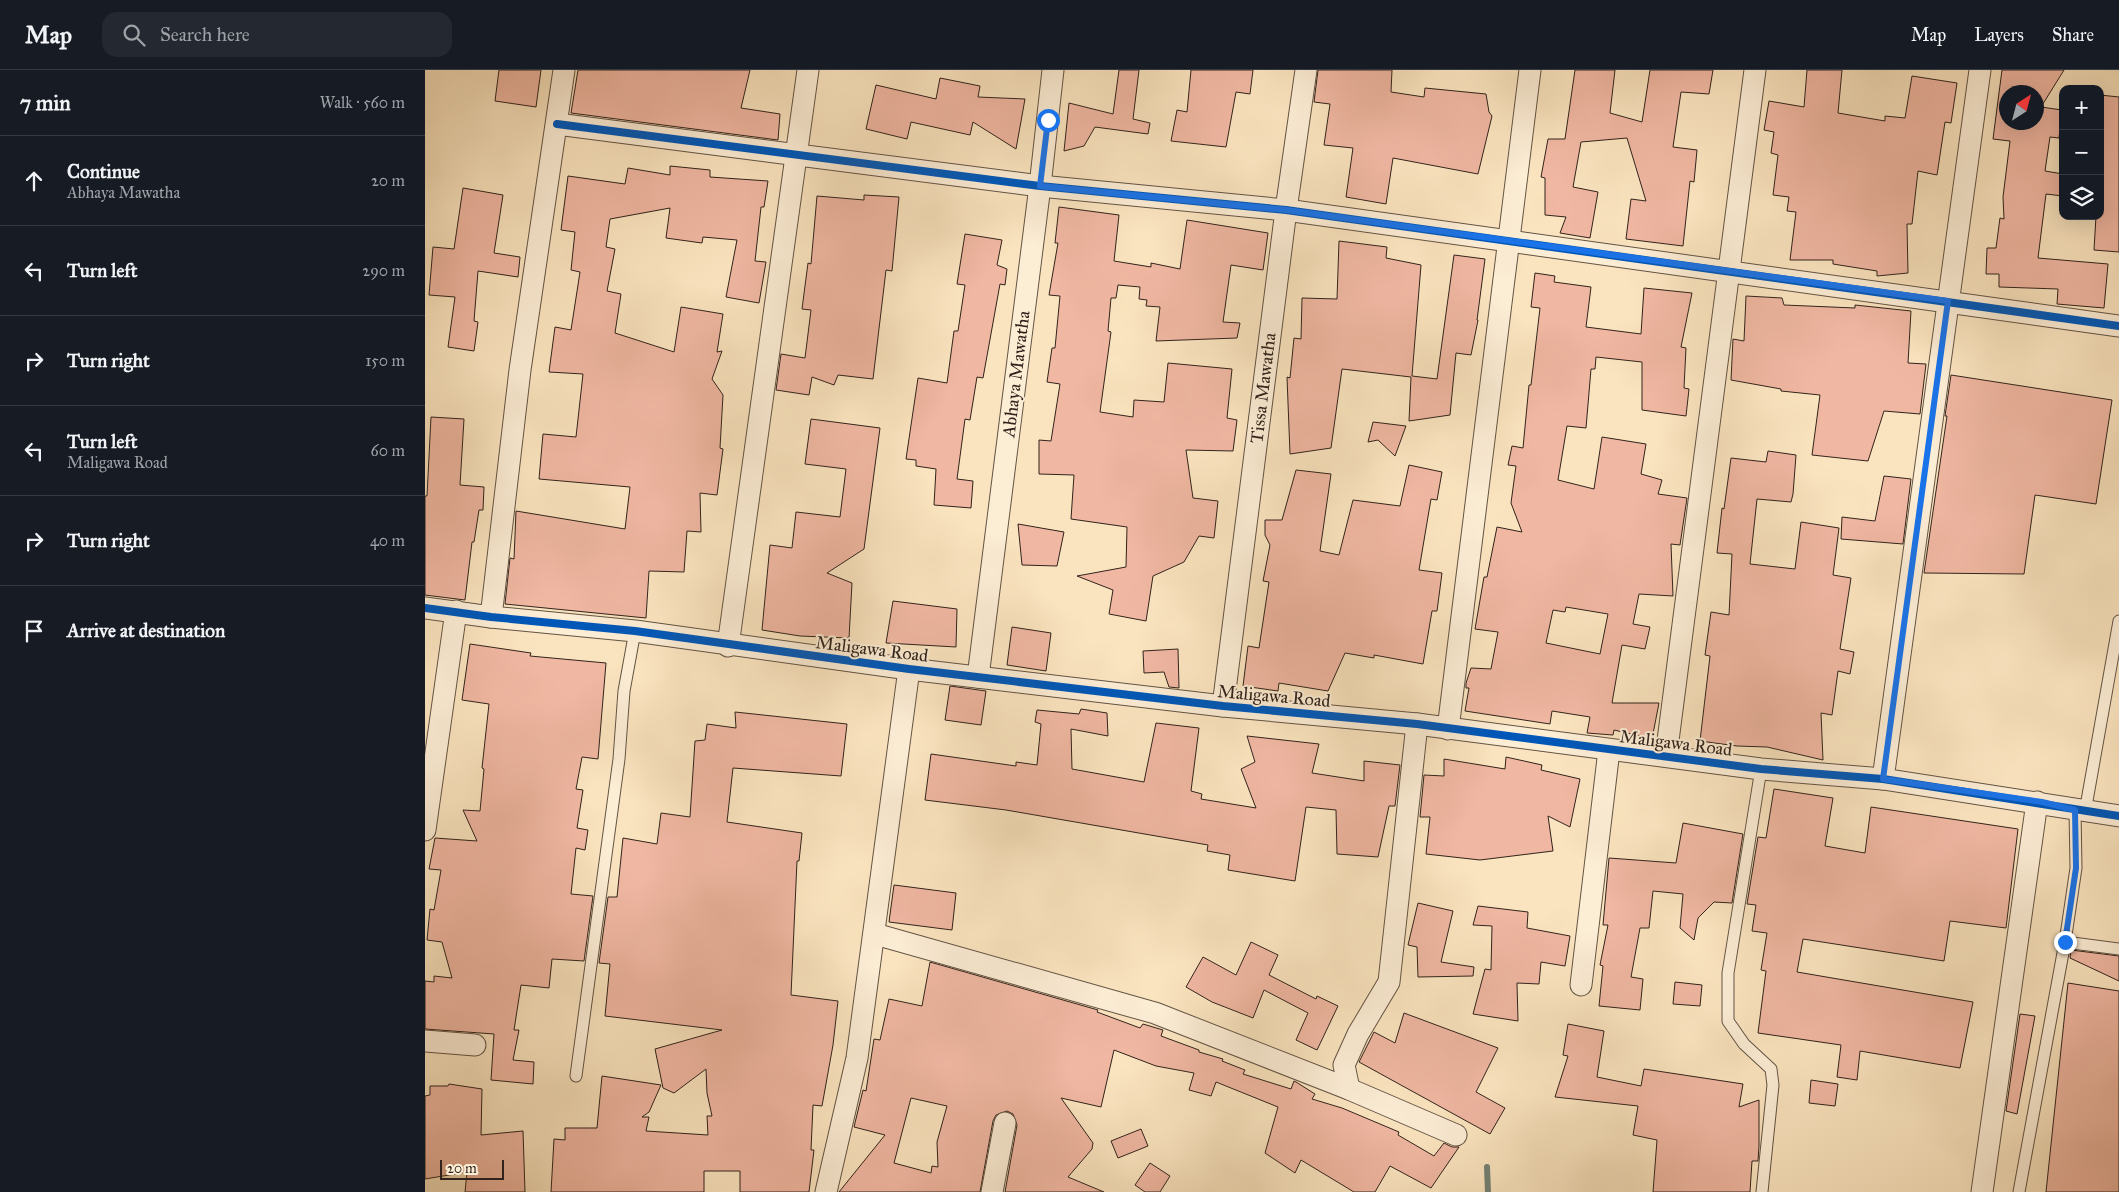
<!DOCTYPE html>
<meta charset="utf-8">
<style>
:root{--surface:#171b24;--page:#242831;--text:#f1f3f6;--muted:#9ea1a6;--line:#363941}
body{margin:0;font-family:"IM FELL Great Primer",serif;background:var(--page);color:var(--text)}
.controls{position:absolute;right:15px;top:15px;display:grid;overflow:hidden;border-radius:10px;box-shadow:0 5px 20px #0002}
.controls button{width:45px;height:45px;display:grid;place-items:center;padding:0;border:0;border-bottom:1px solid var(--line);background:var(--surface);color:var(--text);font:25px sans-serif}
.compass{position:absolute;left:1574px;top:15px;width:45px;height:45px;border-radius:50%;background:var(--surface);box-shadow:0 5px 20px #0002;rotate:36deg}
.scale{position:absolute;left:15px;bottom:12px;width:64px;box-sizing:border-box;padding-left:5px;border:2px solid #31231b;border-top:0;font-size:14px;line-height:18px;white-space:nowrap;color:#31231b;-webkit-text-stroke:4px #fcedd5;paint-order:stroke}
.stop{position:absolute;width:15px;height:15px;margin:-11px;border:4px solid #1a73e8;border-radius:50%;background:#fff}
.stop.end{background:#1a73e8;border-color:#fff;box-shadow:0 1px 5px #0008}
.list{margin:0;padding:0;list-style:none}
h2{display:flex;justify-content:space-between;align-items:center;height:65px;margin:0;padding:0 20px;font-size:21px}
h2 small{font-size:16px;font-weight:400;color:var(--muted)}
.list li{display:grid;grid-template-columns:32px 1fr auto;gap:15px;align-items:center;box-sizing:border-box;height:90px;padding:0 20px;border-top:1px solid var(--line)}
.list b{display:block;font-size:19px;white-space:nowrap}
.list p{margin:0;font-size:16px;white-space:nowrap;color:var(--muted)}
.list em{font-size:16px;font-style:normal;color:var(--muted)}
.icon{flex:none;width:28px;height:28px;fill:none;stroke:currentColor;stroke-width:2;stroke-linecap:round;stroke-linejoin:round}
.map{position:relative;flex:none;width:1694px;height:1122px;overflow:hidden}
header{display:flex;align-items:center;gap:30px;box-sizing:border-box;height:70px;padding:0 25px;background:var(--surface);border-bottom:1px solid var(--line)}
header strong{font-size:24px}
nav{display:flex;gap:28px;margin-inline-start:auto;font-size:18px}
.search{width:350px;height:45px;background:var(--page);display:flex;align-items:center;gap:12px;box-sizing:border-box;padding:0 18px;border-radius:15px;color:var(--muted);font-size:19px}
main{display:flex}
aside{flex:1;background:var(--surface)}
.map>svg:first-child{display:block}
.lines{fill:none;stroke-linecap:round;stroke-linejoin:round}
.stream{stroke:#728175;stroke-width:6}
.building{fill:#f0b7a2;stroke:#31231b;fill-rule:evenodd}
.service-casing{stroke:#635344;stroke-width:13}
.minor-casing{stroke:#635344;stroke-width:23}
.service{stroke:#fcedd5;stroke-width:11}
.minor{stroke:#fcedd5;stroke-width:21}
.cycleway-casing{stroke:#fcedd5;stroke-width:11}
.cycleway{stroke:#0057b8;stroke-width:8}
.route{stroke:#1a73e8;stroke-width:6}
.labels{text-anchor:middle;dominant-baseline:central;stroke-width:4;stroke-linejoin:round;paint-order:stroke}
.street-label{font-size:18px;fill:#31231b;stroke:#fcedd5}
</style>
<header>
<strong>Map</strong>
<div class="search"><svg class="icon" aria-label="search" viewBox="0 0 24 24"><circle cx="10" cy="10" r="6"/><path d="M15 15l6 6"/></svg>Search here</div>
<nav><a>Map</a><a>Layers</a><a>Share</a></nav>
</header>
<main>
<aside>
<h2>7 min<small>Walk · 560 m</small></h2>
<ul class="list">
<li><svg class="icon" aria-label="ahead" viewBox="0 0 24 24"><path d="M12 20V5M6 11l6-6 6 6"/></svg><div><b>Continue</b><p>Abhaya Mawatha</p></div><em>20 m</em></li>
<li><svg class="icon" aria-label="left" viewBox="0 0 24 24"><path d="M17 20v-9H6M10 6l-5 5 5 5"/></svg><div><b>Turn left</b></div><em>290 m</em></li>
<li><svg class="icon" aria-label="right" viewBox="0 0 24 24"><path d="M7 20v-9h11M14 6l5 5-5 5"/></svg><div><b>Turn right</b></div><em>150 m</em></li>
<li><svg class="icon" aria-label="left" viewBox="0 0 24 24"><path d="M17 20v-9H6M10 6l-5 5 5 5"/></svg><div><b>Turn left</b><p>Maligawa Road</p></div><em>60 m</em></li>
<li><svg class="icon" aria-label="right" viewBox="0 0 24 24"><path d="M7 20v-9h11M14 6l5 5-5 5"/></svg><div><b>Turn right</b></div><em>40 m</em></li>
<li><svg class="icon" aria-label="arrive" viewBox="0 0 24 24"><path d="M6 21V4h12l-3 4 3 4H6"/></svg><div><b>Arrive at destination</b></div></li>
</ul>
</aside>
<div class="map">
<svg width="1694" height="1122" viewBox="0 0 1694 1122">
<rect width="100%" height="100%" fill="#fae4bf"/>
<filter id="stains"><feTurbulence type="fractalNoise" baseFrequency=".004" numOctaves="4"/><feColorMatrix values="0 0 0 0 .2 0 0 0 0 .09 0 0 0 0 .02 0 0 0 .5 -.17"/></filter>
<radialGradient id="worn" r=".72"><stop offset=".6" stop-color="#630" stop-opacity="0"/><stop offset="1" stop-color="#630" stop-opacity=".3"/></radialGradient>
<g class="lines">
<polyline class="stream" points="1062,1097 1063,1122"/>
</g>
<g class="building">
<polygon points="74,0 116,0 111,37 70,31"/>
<polygon points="153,0 325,0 316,38 355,44 353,70 146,43"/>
<polygon points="694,0 714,0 708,49 725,53 723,64 670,57 659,76 639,81 644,33 688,44"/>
<polygon points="766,0 828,0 825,24 811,22 801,77 746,71 752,40 762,42"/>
<polygon points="893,0 967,0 966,22 999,27 1000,18 1061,24 1064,42 1067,46 1053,104 968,88 961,134 921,127 928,78 899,75 905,34 889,32"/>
<polygon points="1150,0 1190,0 1185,43 1217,52 1225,0 1288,0 1284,24 1256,22 1248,77 1272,80 1269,112 1265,111 1258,176 1201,169 1206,129 1221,131 1202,68 1156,72 1148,117 1173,122 1165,168 1135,163 1141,147 1120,145 1120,108 1116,107 1123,69 1140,69"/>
<polygon points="1382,0 1417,0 1413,43 1460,51 1460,46 1480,48 1487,6 1532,13 1526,53 1520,52 1512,105 1493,101 1487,154 1482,154 1483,203 1452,206 1452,201 1408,194 1408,190 1365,190 1371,142 1362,141 1364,127 1348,125 1353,85 1346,83 1349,62 1339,60 1344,31 1379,37"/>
<path d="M1577 0H1639L1616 37 1637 40 1634 68 1625 67 1620 101 1638 104V126L1621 124 1613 188 1683 194 1679 238 1632 234 1633 219 1574 217V204H1561L1562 178H1571L1575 148 1579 149 1578 127 1585 71 1568 69ZM1582 22H1612V52H1582Z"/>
<polygon points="515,8 555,16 553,27 600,29 591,79 548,52 545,65 486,52 482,69 441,59 451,15 511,29"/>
<polygon points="1675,25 1694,27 1694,182 1669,180 1671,146 1675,146"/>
<polygon points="245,96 285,100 285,107 343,111 339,137 336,137 330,191 341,192 334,233 301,227 312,170 278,167 277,173 241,168 245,138 185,149 181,177 190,179 182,221 196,224 190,263 249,282 256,237 298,244 292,282 297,281 287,309 298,325 295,378 298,379 292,425 275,423 276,462 262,461 259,502 224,501 221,548 80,534 85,488 89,489 91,441 200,459 205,417 114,409 118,364 151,367 158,304 124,302 130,257 146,260 155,202 146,200 150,162 136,160 143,106 200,114 203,98 245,105"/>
<polygon points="38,118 78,125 69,183 95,187 93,207 53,201 49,251 53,252 49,281 23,277 30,227 4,225 8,177 29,179"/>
<polygon points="439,125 474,127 467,201 461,200 448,309 413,305 409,315 387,307 384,325 351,320 356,284 380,288 386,240 377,239 383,193 386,194 392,126 439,130"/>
<polygon points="634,137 694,145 689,191 726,197 726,193 755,199 762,150 843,163 838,200 806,195 798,252 815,253 812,268 731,271 735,237 721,236 722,230 714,229 715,217 693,215 691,228 686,228 683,261 686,262 675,342 708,347 709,330 739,332 743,293 807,299 802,348 812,350 808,381 761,380 768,428 793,431 789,468 774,466 759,492 728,506 721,551 684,544 688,520 652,506 701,497 702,457 646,449 649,405 614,404 614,370 626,371 635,314 622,312 627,278 630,278 635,226 624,225 633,173 630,173"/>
<polygon points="540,164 577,170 572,195 582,199 580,215 575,214 558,308 552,307 545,350 540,349 532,409 548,411 546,438 509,435 511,399 491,396 491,390 481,389 493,308 522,313 529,261 533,261 540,215 532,214"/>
<polygon points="914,171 962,177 961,188 996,195 987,306 1012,309 1029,185 1060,189 1052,250 1053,250 1046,285 1031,283 1025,345 984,351 986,307 917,299 906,378 865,384 862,307 865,308 869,268 876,269 877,228 912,229"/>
<path d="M1110 203 1130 206 1129 212 1166 217 1161 257 1216 264 1219 218 1267 223 1256 277 1261 278 1259 318 1264 319 1261 346 1217 340V292L1171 287 1170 299H1166L1161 358 1142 356 1133 410 1169 419 1177 367 1221 374 1216 404 1237 410 1233 424 1262 428 1255 475 1246 474 1248 526 1214 524 1208 554 1225 557 1220 579 1197 575 1187 633H1234L1227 669 1189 660 1188 665 1162 663 1165 647 1127 641 1125 654 1040 641 1044 618H1041V613L1046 598 1066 599 1073 562 1050 559 1059 507H1062L1072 457 1097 462 1086 433 1091 396 1083 395 1087 376 1098 378 1104 315H1106L1115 238 1106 237ZM1141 537 1183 544 1175 584 1121 573 1128 540 1140 542Z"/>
<polygon points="1321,226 1357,228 1359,235 1430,238 1430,235 1486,241 1483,293 1501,294 1495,344 1459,341 1443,391 1387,385 1395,325 1356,321 1356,319 1306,310 1308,269 1319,271"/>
<polygon points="1526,305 1687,330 1671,434 1610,425 1599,504 1499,503 1522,346 1520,346"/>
<polygon points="6,347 39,349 35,415 59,417 58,440 54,440 49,472 47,472 40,530 0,525 0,426 2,426"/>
<polygon points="386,349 455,358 439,479 402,503 427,513 424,568 375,566 337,560 345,475 367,478 371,442 415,447 421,399 380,394"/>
<polygon points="948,352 981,356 970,386 953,370 943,372"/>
<polygon points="1343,381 1371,385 1368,424 1366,432 1332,429 1325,494 1370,499 1376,452 1414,458 1408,505 1426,508 1415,579 1429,582 1425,604 1413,601 1407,645 1396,643 1398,690 1342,677 1312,676 1275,671 1285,586 1280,585 1286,542 1304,545 1307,484 1292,483 1297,438 1299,439 1306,388 1341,392"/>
<polygon points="984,395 1017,402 1012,430 1006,429 994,500 1017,503 1012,541 1007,541 998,594 949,585 949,588 920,583 903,621 854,613 853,621 818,616 823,576 834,578 844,512 838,511 845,475 840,465 840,450 857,450 871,400 906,404 895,481 914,485 928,430 975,436"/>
<polygon points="1459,406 1486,409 1478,474 1416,469 1417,447 1450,451"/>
<polygon points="593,454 639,462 632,496 597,495"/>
<polygon points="468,531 532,539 531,577 461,573"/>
<polygon points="587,557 626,563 621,601 582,595"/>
<polygon points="45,574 106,583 105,586 181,593 173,689 157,687 151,719 158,720 152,758 163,760 160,780 151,778 146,824 168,826 159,891 127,889 124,918 96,915 89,960 94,960 88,990 109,992 108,1014 66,1010 69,964 0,959 0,911 9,912 9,906 27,908 17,872 2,870 5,839 9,840 16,800 4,799 10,768 52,771 38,740 55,741 59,699 57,698 64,634 37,630"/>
<polygon points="753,579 754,618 744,617 739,602 719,603 718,581"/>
<polygon points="525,616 561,621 556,655 520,650"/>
<polygon points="656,639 682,643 683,666 646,659 647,699 719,712 731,653 774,658 766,721 777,724 776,729 831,738 816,699 830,692 822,666 894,674 887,703 939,711 939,691 975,695 970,736 964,736 953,787 912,784 911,740 881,737 870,811 803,800 805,785 782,781 783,775 581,740 500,730 506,684 591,696 591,692 612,695 616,654 610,652 612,640 654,644"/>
<polygon points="310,642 422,654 416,706 308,698 302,752 377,763 374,791 372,791 366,925 413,931 408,975 397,1036 388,1035 386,1080 389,1080 384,1122 315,1122 315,1101 279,1101 279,1122 126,1122 129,1069 140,1070 140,1058 172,1058 177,1006 236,1015 224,1042 217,1047 224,1047 221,1061 283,1065 282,1046 287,1046 282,1023 281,999 249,1023 238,1018 230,979 297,960 180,946 185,894 174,893 183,827 192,827 198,768 232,774 236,743 265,747 270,671 280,670 282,654 311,658"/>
<polygon points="1081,687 1117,695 1116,700 1155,709 1145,757 1123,746 1128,781 1055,790 1001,784 1005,747 995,747 999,705 1019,706 1019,689 1080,699"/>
<polygon points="1349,719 1408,728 1400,776 1440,783 1446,737 1593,759 1581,858 1525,851 1519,891 1378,869 1372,902 1548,932 1535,998 1435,981 1432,1010 1412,1007 1416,975 1333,963 1341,901 1336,900 1342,863 1327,861 1331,835 1322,834 1333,767 1341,768"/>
<polygon points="1258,753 1318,764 1307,833 1289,832 1273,848 1269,870 1255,858 1258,824 1228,821 1224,858 1215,858 1206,907 1218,909 1215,940 1174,936 1178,896 1175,895 1183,855 1178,855 1184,788 1251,793"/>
<polygon points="469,815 531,823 527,860 464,852"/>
<polygon points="993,833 1028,841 1016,892 1049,897 1048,906 993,907 992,877 983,875"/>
<polygon points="1053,836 1103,842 1102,858 1145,866 1140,896 1116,892 1114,914 1092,913 1093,951 1048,944 1060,899 1066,900 1067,856 1048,855"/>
<polygon points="826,872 853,885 844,905 891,929 892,926 913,936 892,980 871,970 883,943 839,920 828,948 787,932 761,917 778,887 811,905"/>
<polygon points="1646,880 1694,886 1694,911 1645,888"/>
<path d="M505 892 673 940 672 942 715 958 718 954 738 960 736 966 774 980V982L798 989 797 991 820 1000 818 1004 866 1019 869 1011 871 1012 890 1024 887 1029 917 1038 974 1062 973 1065 1009 1086 1019 1073 1027 1077H1034L1006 1118 965 1096 950 1122H929L876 1090 870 1103 840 1083 853 1037 791 1012 786 1026 764 1020 769 1003 731 996 689 980 676 1037 636 1028 668 1073 667 1079 643 1107 679 1122H580L592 1055 588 1044 582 1041 571 1045 568 1051 555 1122H414L460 1065 429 1057 438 1020 441 1021 449 969 455 970 464 929 497 936ZM486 1028 522 1036 512 1072 513 1097 507 1096 506 1103 469 1093Z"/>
<polygon points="1250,912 1277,915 1275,936 1248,934"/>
<polygon points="1643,913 1694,921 1694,1122 1621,1122"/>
<polygon points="979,943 1073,978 1051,1022 1080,1038 1065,1064 934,992 949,962 970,973"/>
<polygon points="1595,944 1610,946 1592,1044 1581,1041"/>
<polygon points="1143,954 1179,961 1172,1007 1216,1016 1219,999 1318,1014 1314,1037 1334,1030 1334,1076 1333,1091 1327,1091 1325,1122 1228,1122 1232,1070 1208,1065 1213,1036 1130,1027 1143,986 1138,985"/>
<polygon points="1386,1010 1413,1014 1410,1036 1384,1033"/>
<polygon points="24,1014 57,1019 56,1065 98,1061 100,1122 40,1122 42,1102 0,1109 0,1026 5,1025 5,1016 23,1016"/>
<polygon points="716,1059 723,1076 693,1088 686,1071"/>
<polygon points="725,1093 745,1106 735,1122 720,1122 710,1115"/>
</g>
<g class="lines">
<g class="service-casing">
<g id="service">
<polyline points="1336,699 1303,903 1303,951 1319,974 1346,999 1348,1015 1337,1122"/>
<polyline points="1660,742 1694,551"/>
<polyline points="1640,872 1694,879"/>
<polyline points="151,1006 194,689 199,621 210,561"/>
<polyline points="1594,1122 1640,872 1651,798 1650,740"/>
</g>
</g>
<g class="minor-casing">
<g id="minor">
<polyline points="132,54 615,116 861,140 1694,256"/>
<polyline points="0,538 66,547 210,561 484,599 798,636 992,654 1336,699 1458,709 1694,746"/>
<polyline points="66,547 95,300 139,0"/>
<polyline points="303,576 383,0"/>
<polyline points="553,607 615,116 628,0"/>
<polyline points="798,636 861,140 881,0"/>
<polyline points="1023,659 1105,0"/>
<polyline points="1241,686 1330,0"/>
<polyline points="1458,709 1555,0"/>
<polyline points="0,760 31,541"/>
<polyline points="450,864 730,943 924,1019 1031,1065"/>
<polyline points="1156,915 1184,680"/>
<polyline points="0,971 50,975"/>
<polyline points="924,1019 919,995 933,964 964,912 992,654"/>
<polyline points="401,1122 432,988 484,599"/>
<polyline points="567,1122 580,1053"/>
<polyline points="1557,1122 1612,732"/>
</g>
</g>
<use href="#service" class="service"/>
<use href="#minor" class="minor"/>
<g class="cycleway-casing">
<g id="cycleway">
<polyline points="132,54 615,116 861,140 1694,256"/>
<polyline points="0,538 66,547 210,561 484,599 798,636 992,654 1336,699 1458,709 1694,746"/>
</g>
</g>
<use href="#cycleway" class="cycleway"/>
</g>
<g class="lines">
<polyline class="route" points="623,50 615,116 861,140 1523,231 1458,709 1617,732 1650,740 1651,798 1640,872"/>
</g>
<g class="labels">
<g class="street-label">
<text transform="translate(591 304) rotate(-83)">Abhaya Mawatha</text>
<text transform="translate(838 318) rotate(-83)">Tissa Mawatha</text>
<text transform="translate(447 579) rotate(7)">Maligawa Road</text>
<text transform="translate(849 626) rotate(5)">Maligawa Road</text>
<text transform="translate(1251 673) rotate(7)">Maligawa Road</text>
</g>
</g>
<rect width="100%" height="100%" filter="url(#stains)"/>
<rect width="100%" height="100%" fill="url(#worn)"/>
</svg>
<div class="controls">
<button>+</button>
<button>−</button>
<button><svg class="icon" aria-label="layers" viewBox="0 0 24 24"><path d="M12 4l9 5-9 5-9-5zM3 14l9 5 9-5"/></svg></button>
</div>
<svg class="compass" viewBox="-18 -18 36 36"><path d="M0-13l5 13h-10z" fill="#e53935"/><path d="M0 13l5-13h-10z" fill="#9ea1a6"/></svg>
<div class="scale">20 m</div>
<div class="stop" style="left:623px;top:50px"></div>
<div class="stop end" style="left:1640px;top:872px"></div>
</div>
</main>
